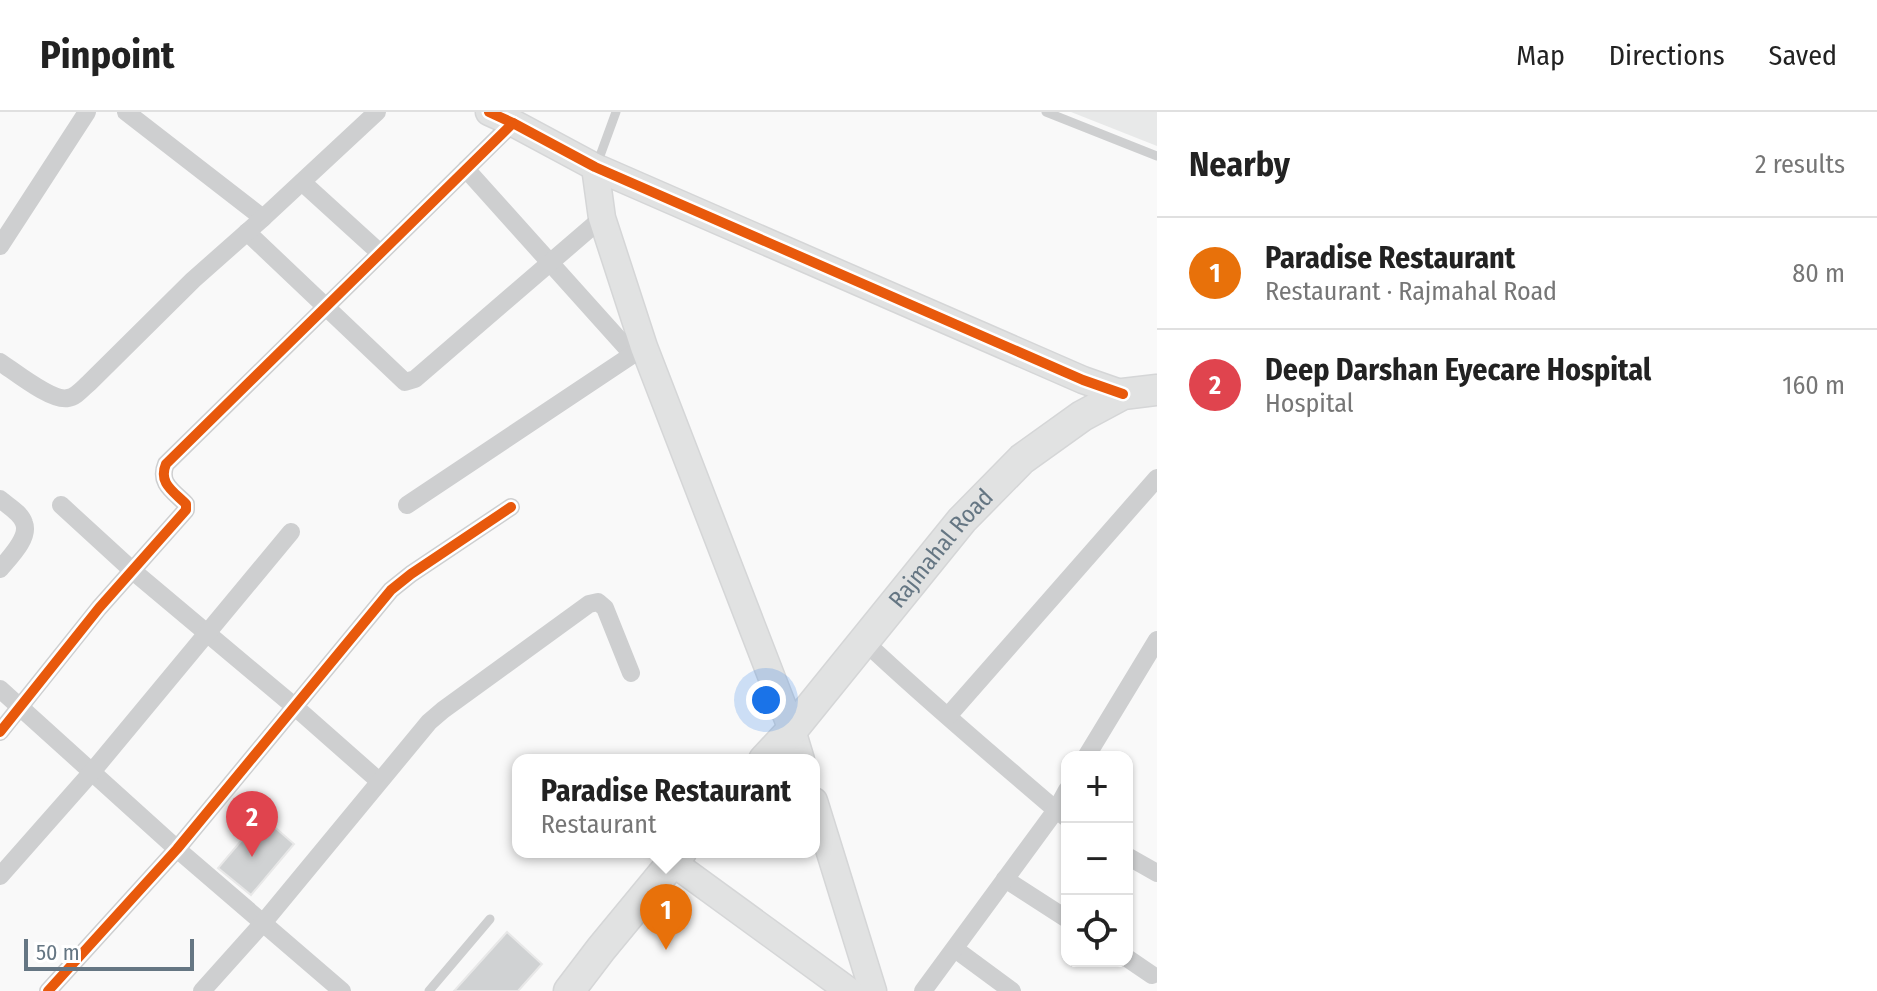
<!DOCTYPE html>
<meta charset="utf-8">
<style>
:root{--surface:#fff;--page:#f2f2f2;--text:#222;--muted:#767676;--line:#e0e0e0;--accent:#7c3aed}
body{margin:0;font-family:"Fira Sans Condensed",sans-serif;background:var(--page);color:var(--text)}
.controls{position:absolute;right:24px;bottom:24px;display:grid;overflow:hidden;border-radius:16px;box-shadow:0 2px 6px #0004}
.controls button{width:72px;height:72px;display:grid;place-items:center;padding:0;border:0;border-bottom:2px solid var(--line);background:var(--surface);color:var(--text);font:40px sans-serif}
.scale{position:absolute;left:24px;bottom:20px;width:170px;box-sizing:border-box;padding-left:8px;border:4px solid #657683;border-top:0;font-size:22px;line-height:28px;white-space:nowrap;color:#657683;-webkit-text-stroke:6px #fff;paint-order:stroke}
.you{position:absolute;left:766px;top:588px;width:28px;height:28px;margin:-20px;border:6px solid #fff;border-radius:50%;background:#1a73e8;box-shadow:0 0 0 12px #1a73e833}
.badge{display:grid;place-items:center;width:52px;height:52px;border-radius:50%;background:var(--accent);color:#fff;font-size:26px;font-weight:700}
.pin{position:absolute;translate:-50% -66px;filter:drop-shadow(0 2px 4px #0008)}
.pin::after{content:'';position:absolute;top:42px;width:28px;height:24px;background:inherit;clip-path:polygon(0 0,100% 0,50% 100%)}
.popup{position:absolute;left:512px;top:642px;width:308px;height:104px;box-sizing:border-box;display:grid;place-content:center;border-radius:16px;background:var(--surface);filter:drop-shadow(0 2px 6px #0005);font-size:26px;white-space:nowrap;color:var(--muted)}
.popup b{font-size:30px;color:var(--text)}
.popup::after{content:'';position:absolute;left:50%;top:100%;margin-left:-16px;border:16px solid transparent;border-top-color:var(--surface)}
.list{margin:0;padding:0;list-style:none}
h2{display:flex;justify-content:space-between;align-items:center;height:104px;margin:0;padding:0 32px;font-size:34px}
h2 small{font-size:26px;font-weight:400;color:var(--muted)}
.list li{display:grid;grid-template-columns:52px 1fr auto;gap:24px;align-items:center;box-sizing:border-box;height:112px;padding:0 32px;border-top:2px solid var(--line)}
.list b{display:block;font-size:30px;white-space:nowrap}
.list p{margin:0;font-size:26px;white-space:nowrap;color:var(--muted)}
.list em{font-size:26px;font-style:normal;color:var(--muted)}
.icon{flex:none;width:44px;height:44px;fill:none;stroke:currentColor;stroke-width:2;stroke-linecap:round;stroke-linejoin:round}
.map{position:relative;flex:none;width:1157px;height:879px;overflow:hidden}
header{display:flex;align-items:center;gap:48px;box-sizing:border-box;height:112px;padding:0 40px;background:var(--surface);border-bottom:2px solid var(--line)}
header strong{font-size:38px}
nav{display:flex;gap:44px;margin-inline-start:auto;font-size:28px}
main{display:flex}
aside{flex:1;background:var(--surface)}
.map>svg:first-child{display:block}
.built{fill:#e8e9e9}
.building{fill:#d0d2d3;stroke:#e8e8e8;stroke-width:2}
.lines{fill:none;stroke-linecap:round;stroke-linejoin:round}
.secondary-casing{stroke:#d5d6d7;stroke-width:29}
.primary-casing{stroke:#d5d6d7;stroke-width:33}
.lane{stroke:#cecfd0;stroke-width:9}
.street{stroke:#cecfd0;stroke-width:18}
.secondary{stroke:#e1e2e2;stroke-width:26}
.primary{stroke:#e1e2e2;stroke-width:30}
.cycleway-casing{stroke:#fff;stroke-width:15}
.cycleway{stroke:#e8590c;stroke-width:10}
.labels{text-anchor:middle;dominant-baseline:central;stroke-width:8;stroke-linejoin:round;paint-order:stroke}
.street-label{font-size:24px;fill:#657683;stroke:#fff}
</style>
<header>
<strong>Pinpoint</strong>
<nav><a>Map</a><a>Directions</a><a>Saved</a></nav>
</header>
<main>
<div class="map">
<svg width="1157" height="879" viewBox="0 0 1157 879">
<rect width="100%" height="100%" fill="#f9f9f9"/>
<polygon class="built" points="1071,0 1157,0 1157,34"/>
<g class="building">
<polygon points="262,704 294,732 251,783 218,756"/>
<polygon points="507,820 542,852 518,879 454,879"/>
</g>
<g class="lines">
<g class="secondary-casing">
<g id="secondary">
<polyline points="489,0 513,11 595,55 1083,268 1123,282"/>
<polyline points="595,55 602,106 644,235 792,618 801,648"/>
<polyline points="814,689 873,879"/>
<polyline points="672,750 849,879"/>
</g>
</g>
<g class="primary-casing">
<g id="primary">
<path id="s1" d="M764 648 792 618 962 408 1022 347 1082 304 1123 282 1157 278"/>
<polyline points="569,879 601,837 681,740"/>
</g>
</g>
<g class="lane">
<polyline points="1046,0 1157,44"/>
<polyline points="597,52 616,0"/>
<polyline points="429,879 490,807"/>
</g>
<g class="street">
<polyline points="126,0 263,106"/>
<polyline points="466,57 633,243"/>
<polyline points="302,70 380,141"/>
<polyline points="247,120 405,270 415,267 602,106"/>
<polyline points="0,134 87,0"/>
<path d="M0 250C14 259 52 290 68 286 76 285 83 276 89 271L193 168 263 106 377 0"/>
<path d="M0 387C8 394 21 401 24 411 30 426 9 446 0 457"/>
<polyline points="61,393 133,459 294,594 379,669"/>
<polyline points="407,393 644,235"/>
<path d="M863 528C925 587 991 642 1056 698L1067 706"/>
<polyline points="0,577 177,737 342,879"/>
<polyline points="948,604 1157,366"/>
<path d="M0 620 99 496 186 398V392C173 379 158 371 166 352L513 11"/>
<polyline points="1086,645 1157,528"/>
<polyline points="1127,744 1157,761"/>
<polyline points="0,764 91,661 291,420"/>
<polyline points="1005,767 1067,807"/>
<polyline points="955,837 1012,879"/>
<polyline points="1127,846 1152,863"/>
<polyline points="48,879 177,737 391,478 411,462 511,395"/>
<polyline points="202,879 263,811 429,610 443,598 589,492 598,490 605,496 631,561"/>
<polyline points="923,879 1056,698 1067,678"/>
</g>
<use href="#secondary" class="secondary"/>
<use href="#primary" class="primary"/>
<g class="cycleway-casing">
<g id="cycleway">
<polyline points="489,0 513,11 595,55 1083,268 1123,282"/>
<path d="M0 620 99 496 186 398V392C173 379 158 371 166 352L513 11"/>
<polyline points="48,879 177,737 391,478 411,462 511,395"/>
</g>
</g>
<use href="#cycleway" class="cycleway"/>
</g>
<g class="labels">
<g class="street-label">
<text stroke="none"><textPath href="#s1" startOffset="276">Rajmahal Road</textPath></text>
</g>
</g>
</svg>
<div class="controls">
<button>+</button>
<button>−</button>
<button><svg class="icon" aria-label="locate" viewBox="0 0 24 24"><circle cx="12" cy="12" r="6"/><path d="M12 2v4M12 18v4M2 12h4M18 12h4"/></svg></button>
</div>
<div class="scale">50 m</div>
<div class="you"></div>
<div class="pin badge" style="left:666px;top:838px;background:#e8710a">1</div>
<div class="popup"><b>Paradise Restaurant</b>Restaurant</div>
<div class="pin badge" style="left:252px;top:745px;background:#e0444e">2</div>
</div>
<aside>
<h2>Nearby<small>2 results</small></h2>
<ul class="list">
<li><span class="badge" style="background:#e8710a">1</span><div><b>Paradise Restaurant</b><p>Restaurant · Rajmahal Road</p></div><em>80 m</em></li>
<li><span class="badge" style="background:#e0444e">2</span><div><b>Deep Darshan Eyecare Hospital</b><p>Hospital</p></div><em>160 m</em></li>
</ul>
</aside>
</main>
